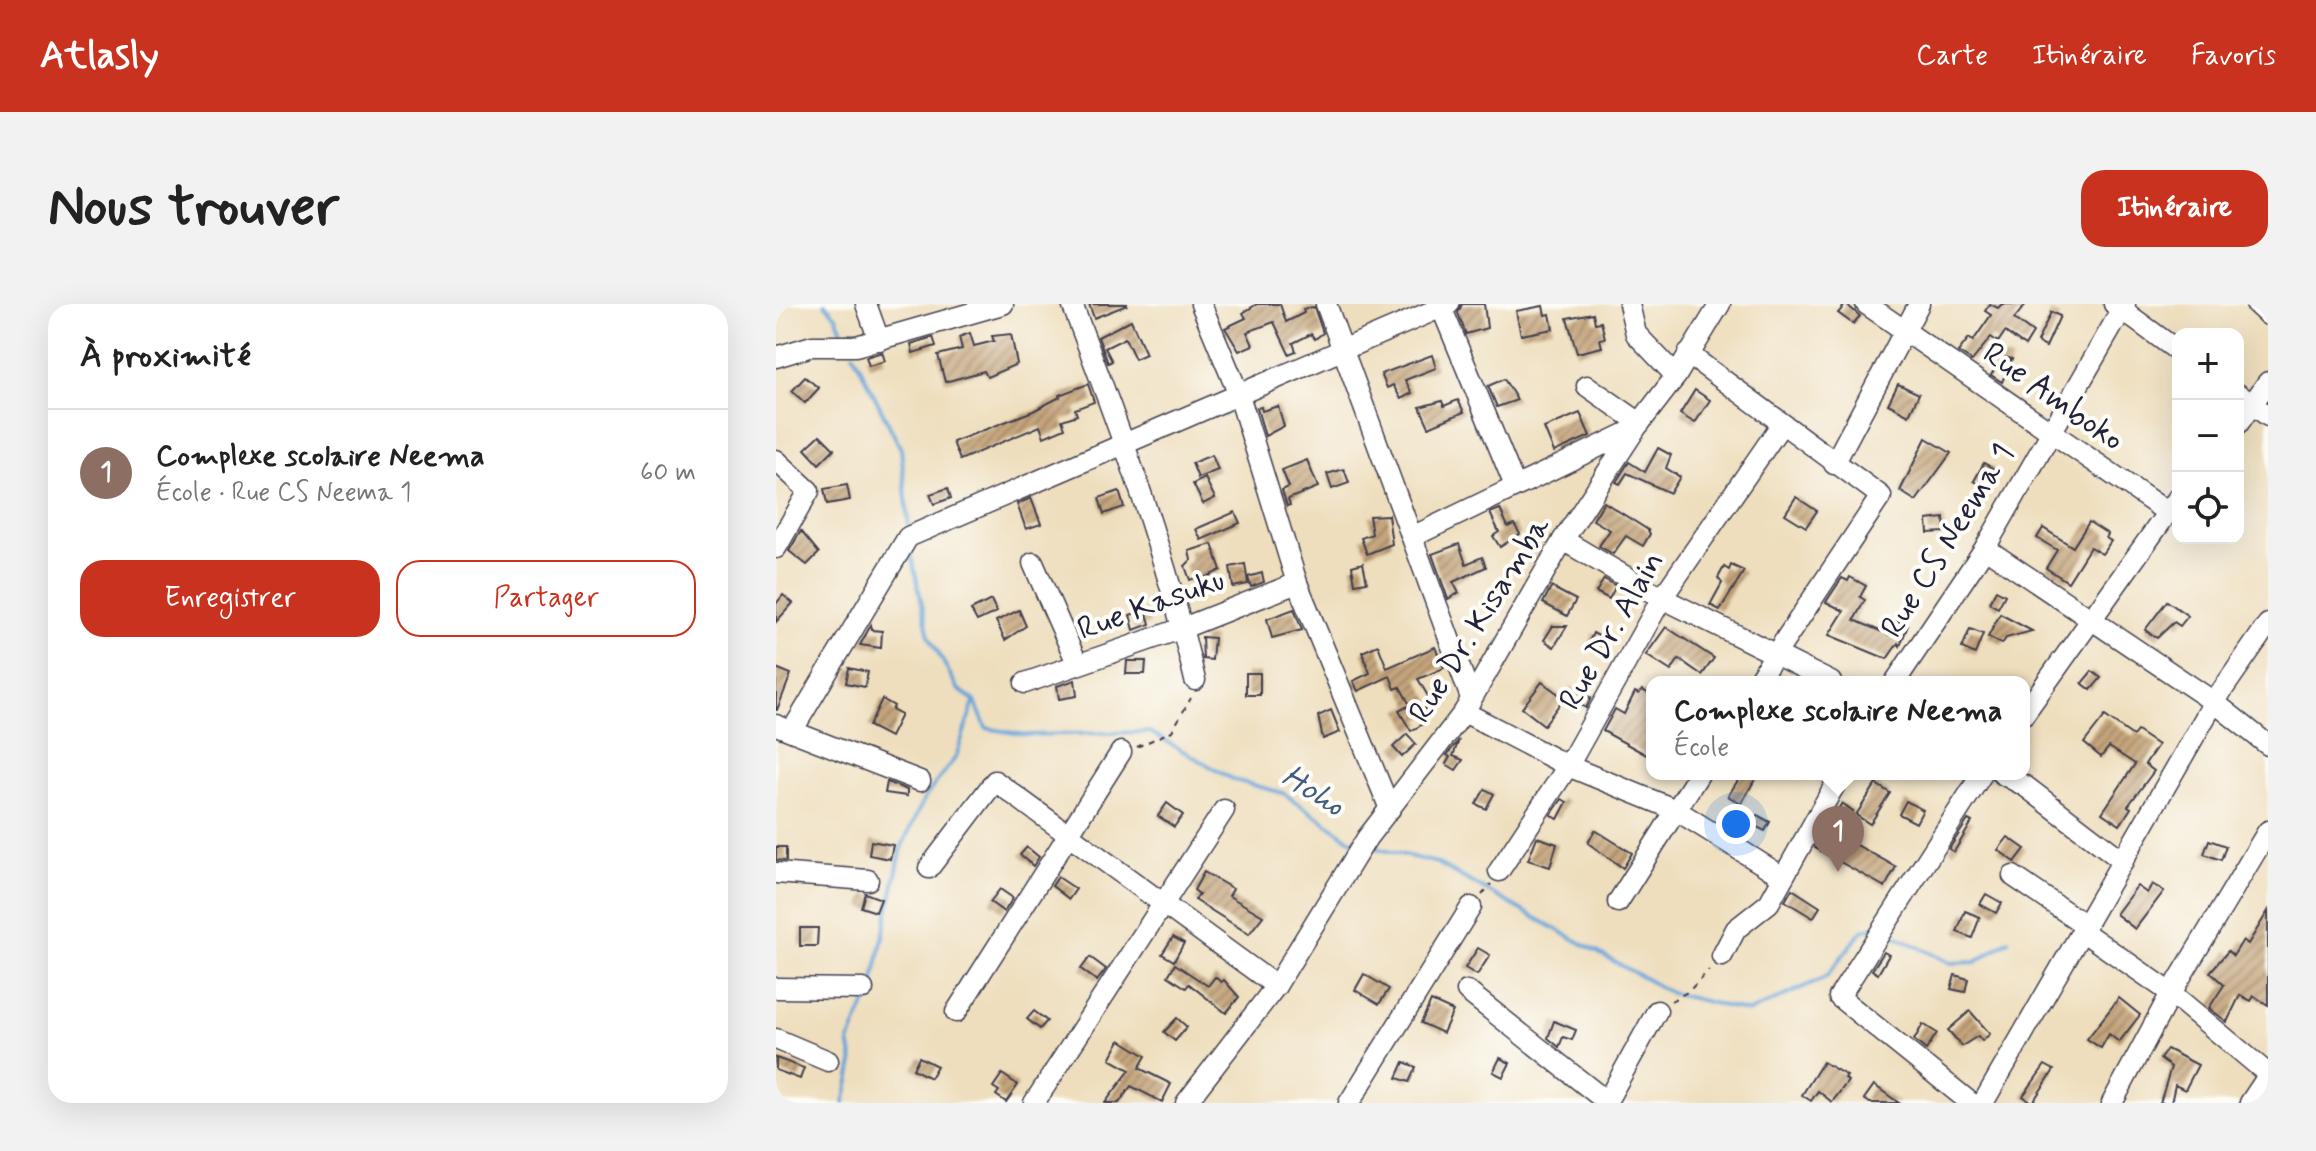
<!DOCTYPE html>
<html lang="fr">
<meta charset="utf-8">
<style>
:root{--surface:#fff;--page:#f2f2f2;--text:#222;--muted:#767676;--line:#e0e0e0;--accent:#c8321e}
body{margin:0;font-family:Mynerve,sans-serif;background:var(--page);color:var(--text)}
.controls{position:absolute;right:24px;top:24px;display:grid;overflow:hidden;border-radius:16px;box-shadow:0 8px 32px #0002}
.controls button{width:72px;height:72px;display:grid;place-items:center;padding:0;border:0;border-bottom:2px solid var(--line);background:var(--surface);color:var(--text);font:40px sans-serif}
.you{position:absolute;left:960px;top:520px;width:28px;height:28px;margin:-20px;border:6px solid #fff;border-radius:50%;background:#1a73e8;box-shadow:0 0 0 12px #1a73e833}
.badge{display:grid;place-items:center;width:52px;height:52px;border-radius:50%;background:var(--accent);color:#fff;font-size:26px;font-weight:700}
.pin{position:absolute;translate:-50% -66px;filter:drop-shadow(0 2px 4px #0008)}
.pin::after{content:'';position:absolute;top:42px;width:28px;height:24px;background:inherit;clip-path:polygon(0 0,100% 0,50% 100%)}
.popup{position:absolute;left:870px;top:372px;width:384px;height:104px;box-sizing:border-box;display:grid;place-content:center;border-radius:16px;background:var(--surface);filter:drop-shadow(0 2px 6px #0005);font-size:26px;white-space:nowrap;color:var(--muted)}
.popup b{font-size:30px;color:var(--text)}
.popup::after{content:'';position:absolute;left:50%;top:100%;margin-left:-16px;border:16px solid transparent;border-top-color:var(--surface)}
.list{margin:0;padding:0;list-style:none}
h2{display:flex;justify-content:space-between;align-items:center;height:104px;margin:0;padding:0 32px;font-size:34px}
h2 small{font-size:26px;font-weight:400;color:var(--muted)}
.list li{display:grid;grid-template-columns:52px 1fr auto;gap:24px;align-items:center;box-sizing:border-box;height:128px;padding:0 32px;border-top:2px solid var(--line)}
.list b{display:block;font-size:30px;white-space:nowrap}
.list p{margin:0;font-size:26px;white-space:nowrap;color:var(--muted)}
.list em{font-size:26px;font-style:normal;color:var(--muted)}
.actions{display:flex;gap:16px;padding:24px 32px}
.actions a{flex:1;padding:18px 0;border:2px solid var(--accent);border-radius:24px;text-align:center;font-size:28px;color:var(--accent)}
.actions .main{background:var(--accent);color:#fff}
.icon{flex:none;width:44px;height:44px;fill:none;stroke:currentColor;stroke-width:2;stroke-linecap:round;stroke-linejoin:round}
.map{position:relative;flex:none;width:1492px;height:799px;overflow:hidden;border-radius:24px}
header{display:flex;align-items:center;gap:48px;box-sizing:border-box;height:112px;padding:0 40px;background:var(--accent);color:#fff}
header strong{font-size:38px}
nav{display:flex;gap:44px;margin-inline-start:auto;font-size:28px}
.intro{display:flex;align-items:center;justify-content:space-between;box-sizing:border-box;height:192px;padding:0 48px}
h1{margin:0;font-size:56px}
.button{padding:20px 36px;border-radius:24px;background:var(--accent);color:#fff;font-size:28px;font-weight:700}
main{display:flex;gap:48px;padding:0 48px}
aside{flex:1;background:var(--surface);border-radius:24px;box-shadow:0 8px 32px #0002}
.map>svg:first-child{display:block}
.lines{fill:none;stroke-linecap:round;stroke-linejoin:round}
.stream{stroke:#67a3d7;stroke-width:4}
.building{fill:url(#building-hatch)}
.minor-casing{stroke:#413e4e;stroke-width:23}
.path{stroke:#413e4e;stroke-width:2;stroke-dasharray:6 6;stroke-linecap:butt}
.minor{stroke:#fff;stroke-width:20}
.labels{text-anchor:middle;dominant-baseline:central;stroke-width:8;stroke-linejoin:round;paint-order:stroke}
.street-label{font-size:32px;fill:#22223b;stroke:#fdfcf7}
.water-label{font-size:34px;font-style:italic;fill:#415c81;stroke:#fdfcf7}
</style>
<header>
<strong>Atlasly</strong>
<nav><a>Carte</a><a>Itinéraire</a><a>Favoris</a></nav>
</header>
<div class="intro"><h1>Nous trouver</h1><a class="button">Itinéraire</a></div>
<main>
<aside>
<h2>À proximité<small></small></h2>
<ul class="list">
<li><span class="badge" style="background:#8d6e63">1</span><div><b>Complexe scolaire Neema</b><p>École · Rue CS Neema 1</p></div><em>60 m</em></li>
</ul>
<div class="actions"><a class="main">Enregistrer</a><a>Partager</a></div>
</aside>
<div class="map">
<svg width="1492" height="799" viewBox="0 0 1492 799">
<defs>
<pattern id="building-hatch" width="6" height="6" patternUnits="userSpaceOnUse" patternTransform="scale(2)"><rect width="6" height="6" fill="#c4a47b"/><path d="M-1 1l2-2M0 6l6-6M5 7l2-2" fill="none" stroke="#9f8566"/></pattern>
</defs>
<rect width="100%" height="100%" fill="#fdfcf7"/>
<filter id="ink" filterUnits="userSpaceOnUse"><feTurbulence type="fractalNoise" baseFrequency=".0125" numOctaves="2"/><feDisplacementMap in="SourceGraphic" scale="16" xChannelSelector="R" yChannelSelector="G"/><feConvolveMatrix kernelMatrix="1 2 1 2 8 2 1 2 1" color-interpolation-filters="sRGB"/></filter>
<filter id="wash" filterUnits="userSpaceOnUse"><feTurbulence type="fractalNoise" baseFrequency=".006" numOctaves="4" result="noise"/><feDisplacementMap in="SourceGraphic" scale="32" xChannelSelector="R" yChannelSelector="G"/><feGaussianBlur stdDeviation="1.8" result="paint"/><feColorMatrix in="noise" values="0 0 0 0 0 0 0 0 0 0 0 0 0 0 0 0 0 1.4 0 .05"/><feComposite in="paint" operator="in"/></filter>
<g filter="url(#wash)">
<rect width="100%" height="100%" fill="#eedebd"/>
<g class="lines">
<g class="stream">
<polyline points="49,0 60,12 69,34"/>
<polyline points="77,49 125,145 133,224"/>
<polyline points="134,245 153,332 182,385 199,397 210,424 250,431 374,428 458,476 507,489 579,539"/>
<polyline points="595,543 661,559 895,689 973,708 1050,673 1086,627 1098,623"/>
<polyline points="1113,629 1175,659 1200,658 1233,636"/>
<polyline points="68,799 77,759 73,737 96,685 126,542 149,493 180,453 198,398"/>
</g>
</g>
<g id="blocks">
<g class="building">
<polygon points="313,0 351,0 351,1 318,14"/>
<polygon points="481,0 504,0 510,18 528,9 527,5 538,3 547,29 539,35 535,30 517,39 520,47 513,50 498,18 471,28 477,41 463,47 449,24 470,14 467,9"/>
<polygon points="686,0 708,0 711,24 690,30 682,9"/>
<polygon points="1070,0 1084,12 1077,20 1062,9"/>
<polygon points="1214,0 1222,4 1226,0 1250,0 1238,15 1257,29 1249,42 1229,28 1222,38 1215,33 1196,57 1182,48 1193,34 1197,37 1215,11 1209,7"/>
<polygon points="767,2 769,11 774,10 777,25 745,31 740,7"/>
<polygon points="1275,8 1284,12 1270,43 1261,38"/>
<polygon points="817,9 819,19 825,18 829,34 824,35 826,43 801,49 791,14"/>
<polygon points="355,16 370,50 359,55 349,34 329,44 336,57 332,59 322,33"/>
<polygon points="194,29 198,42 218,37 216,32 235,30 241,60 211,73 208,67 169,78 162,51 186,45 183,33"/>
<polygon points="157,33 160,42 137,49 135,40"/>
<polygon points="106,48 109,57 93,62 90,53"/>
<polygon points="656,51 660,64 629,76 636,89 625,95 617,81 611,84 605,70"/>
<polygon points="1227,53 1236,55 1226,78 1215,71"/>
<polygon points="29,73 43,84 29,99 16,87"/>
<polygon points="728,75 741,96 721,103 712,82"/>
<polygon points="312,80 318,98 299,105 301,111 286,116 289,124 268,133 264,122 184,156 177,138 257,107 284,93 283,91"/>
<polygon points="1122,80 1143,90 1133,111 1112,100"/>
<polygon points="919,86 934,96 919,119 904,110"/>
<polygon points="682,96 688,108 653,123 644,103 666,97 668,102"/>
<polygon points="502,102 508,122 489,132 481,104 485,103 486,107"/>
<polygon points="804,109 814,132 778,148 768,124"/>
<polygon points="44,131 58,145 43,160 29,145"/>
<polygon points="1150,134 1175,149 1140,197 1124,187"/>
<polygon points="882,144 895,151 890,164 904,173 894,189 851,169 844,180 840,178 853,158 869,168"/>
<polygon points="436,151 442,166 422,174 416,159"/>
<polygon points="531,156 542,183 512,195 514,201 511,202 506,186 513,183 506,166"/>
<polygon points="1208,159 1218,165 1208,183 1198,177"/>
<polygon points="568,165 573,179 556,185 551,170"/>
<polygon points="429,174 439,194 427,200 417,180"/>
<polygon points="71,181 74,196 51,200 48,185"/>
<polygon points="172,184 175,194 158,200 154,190"/>
<polygon points="343,187 348,203 328,210 323,194"/>
<polygon points="1020,193 1041,207 1030,223 1009,210"/>
<polygon points="255,194 265,220 250,225 241,200"/>
<polygon points="828,198 872,226 874,230 867,242 850,232 837,250 823,242 834,226 817,216"/>
<polygon points="724,205 732,223 738,220 744,230 724,243 717,232 723,228 714,209"/>
<polygon points="459,208 464,219 425,236 420,225"/>
<polygon points="612,211 616,240 591,250 585,234 596,230 593,212"/>
<polygon points="1168,214 1169,228 1152,229 1151,216"/>
<polygon points="1313,218 1332,230 1330,234 1335,237 1326,250 1314,243 1292,278 1270,264 1281,246 1261,234 1267,224 1297,243"/>
<polygon points="25,227 43,249 31,261 13,247"/>
<polygon points="436,240 445,266 420,278 419,274 414,276 409,262 415,256 413,247"/>
<polygon points="683,240 690,260 706,253 710,263 677,278 683,289 672,295 656,250"/>
<polygon points="587,259 591,278 579,280 576,262"/>
<polygon points="469,260 472,280 457,283 454,263"/>
<polygon points="955,261 968,267 944,306 934,301 946,279 942,274 948,263 953,266"/>
<polygon points="486,269 488,278 475,283 472,273"/>
<polygon points="1074,273 1090,282 1084,293 1089,296 1078,316 1113,331 1119,316 1132,321 1124,342 1122,339 1111,355 1053,331 1068,307 1050,298 1066,274 1072,277"/>
<polygon points="828,275 840,282 833,295 820,288"/>
<polygon points="775,283 800,296 791,312 767,299"/>
<polygon points="1220,286 1229,291 1222,304 1213,299"/>
<polygon points="7,291 17,299 0,318 0,300"/>
<polygon points="215,296 221,308 201,317 195,306"/>
<polygon points="1391,297 1412,312 1404,322 1398,318 1381,334 1369,326"/>
<polygon points="518,305 526,326 496,334 491,315"/>
<polygon points="243,306 250,322 229,336 220,317"/>
<polygon points="370,306 374,320 358,326 354,311"/>
<polygon points="1224,310 1256,327 1230,334 1226,340 1212,333"/>
<polygon points="95,321 96,326 106,327 105,344 84,341"/>
<polygon points="777,322 791,322 778,343 768,336"/>
<polygon points="890,323 938,354 926,371 903,355 895,367 870,351"/>
<polygon points="1194,325 1207,330 1199,350 1186,344"/>
<polygon points="817,329 832,337 827,348 812,340"/>
<polygon points="426,333 438,334 436,356 427,355"/>
<polygon points="602,341 611,364 659,343 668,364 642,375 656,399 648,404 652,411 644,416 647,420 635,427 623,407 634,401 624,383 619,385 614,372 582,387 577,377 594,369 586,348"/>
<polygon points="351,357 370,357 369,370 350,370"/>
<polygon points="0,364 15,370 1,406 0,406"/>
<polygon points="73,364 92,368 89,383 70,379"/>
<polygon points="1316,367 1325,374 1315,386 1306,379"/>
<rect x="470" y="369" width="14" height="22"/>
<polygon points="299,376 301,392 283,395 281,382"/>
<polygon points="766,378 788,394 768,421 746,404"/>
<polygon points="795,382 815,394 810,404 790,391"/>
<polygon points="866,386 876,391 876,454 827,427 839,405 848,410 859,388 863,390"/>
<polygon points="106,395 118,402 116,406 125,411 114,433 93,422"/>
<polygon points="555,406 564,428 547,435 542,412"/>
<polygon points="1329,412 1357,432 1361,427 1382,441 1369,460 1378,467 1352,502 1355,504 1344,521 1326,509 1359,460 1333,443 1325,453 1308,439"/>
<polygon points="631,430 640,440 626,453 617,443"/>
<polygon points="683,436 677,452 687,456 680,466 670,460 674,453 671,451"/>
<polygon points="966,470 982,470 965,500 952,492"/>
<polygon points="111,478 131,486 131,492 109,489"/>
<polygon points="1100,480 1114,489 1094,520 1080,511"/>
<polygon points="709,485 718,490 710,505 700,500"/>
<polygon points="786,495 791,498 782,515 775,511"/>
<polygon points="1130,497 1147,506 1140,519 1123,510"/>
<polygon points="391,499 407,511 398,523 382,512"/>
<polygon points="1066,499 1077,507 1061,530 1120,563 1109,583 1039,544"/>
<polygon points="981,511 994,518 989,527 975,520"/>
<polygon points="1192,516 1196,518 1178,548 1173,545"/>
<polygon points="819,526 856,549 847,564 812,539"/>
<polygon points="761,533 781,540 774,563 752,556"/>
<polygon points="1232,533 1249,545 1239,558 1222,546"/>
<polygon points="1433,536 1450,542 1445,556 1428,550"/>
<polygon points="95,537 117,541 114,555 93,551"/>
<polygon points="0,543 10,543 10,557 0,556"/>
<polygon points="251,543 263,553 257,562 244,551"/>
<polygon points="428,568 457,585 453,592 487,612 473,630 419,596 423,590 418,586"/>
<polygon points="282,573 300,585 293,595 276,582"/>
<polygon points="1376,580 1388,587 1359,625 1340,610 1361,582 1371,589"/>
<polygon points="224,585 237,594 228,608 214,598"/>
<polygon points="1016,585 1044,603 1037,614 1009,597"/>
<polygon points="89,589 105,595 100,608 85,603"/>
<polygon points="1210,590 1226,599 1220,609 1204,600"/>
<polygon points="1189,607 1204,613 1196,634 1181,628"/>
<polygon points="1492,607 1492,701 1478,692 1475,697 1464,691 1451,718 1433,704 1448,681 1434,668 1452,647 1457,652 1467,636 1472,640"/>
<polygon points="24,624 42,624 41,642 24,642"/>
<polygon points="397,633 408,639 398,657 386,650"/>
<polygon points="702,644 714,651 701,671 689,664"/>
<polygon points="1108,648 1113,651 1102,670 1096,666"/>
<polygon points="314,653 330,665 321,677 305,665"/>
<polygon points="399,660 432,682 439,673 445,678 448,676 463,693 450,709 413,680 410,684 392,672"/>
<polygon points="588,670 613,685 603,700 579,686"/>
<polygon points="1179,671 1192,675 1189,688 1175,685"/>
<polygon points="1343,694 1364,711 1343,738 1333,730 1325,744 1311,735"/>
<polygon points="655,697 677,707 667,729 645,719"/>
<polygon points="258,707 271,717 264,725 251,715"/>
<polygon points="1194,707 1214,730 1206,737 1202,732 1186,742 1172,726"/>
<polygon points="401,714 411,723 399,737 388,728"/>
<polygon points="778,717 800,726 796,736 787,733 783,743 772,734"/>
<polygon points="1147,720 1161,729 1150,746 1138,736"/>
<polygon points="344,736 370,752 363,764 395,780 386,798 355,782 343,799 329,799 354,766 334,755"/>
<polygon points="1391,745 1422,761 1409,786 1399,781 1395,799 1384,799 1395,763 1384,755"/>
<polygon points="143,753 161,762 154,774 137,765"/>
<polygon points="0,754 28,764 24,775 0,766"/>
<polygon points="724,754 734,759 727,773 717,768"/>
<polygon points="628,758 640,763 633,778 621,774"/>
<polygon points="1047,758 1071,772 1069,774 1072,777 1056,798 1042,787 1035,797 1026,791"/>
<polygon points="1269,761 1278,766 1256,799 1247,792"/>
<polygon points="226,770 242,781 230,798 220,791 223,787 217,783"/>
<polygon points="1098,781 1123,799 1094,799 1088,795"/>
</g>
</g>
</g>
<g filter="url(#ink)">
<use href="#blocks" fill-opacity="0" stroke="#413e4e" stroke-width="2"/>
<g class="lines">
<g class="minor-casing">
<g id="minor">
<polyline points="90,0 103,36"/>
<path d="M296 0C343 123 389 247 419 376"/>
<polyline points="425,0 463,91 521,279 614,505"/>
<polyline points="550,0 695,394"/>
<polyline points="664,0 739,182"/>
<polyline points="853,0 860,30 900,72"/>
<polyline points="1090,0 1391,208"/>
<polyline points="1338,0 1402,47"/>
<polyline points="1480,0 1492,11"/>
<polyline points="912,50 1105,192 981,378"/>
<polyline points="0,53 36,42 80,42 227,0"/>
<polyline points="811,82 864,119"/>
<polyline points="1462,90 1492,112"/>
<polyline points="1462,120 1492,78"/>
<polyline points="0,156 33,187 0,244"/>
<polyline points="1058,160 1143,0"/>
<polyline points="636,233 859,125"/>
<polyline points="787,236 886,294 1055,378"/>
<polyline points="1209,244 1438,398 1492,441"/>
<polyline points="257,259 301,359"/>
<polyline points="1119,378 1209,244 1349,0"/>
<polyline points="249,379 407,324 521,279"/>
<polyline points="688,408 792,462 900,506 1007,573"/>
<polyline points="1248,410 1402,194"/>
<polyline points="0,421 144,477"/>
<polyline points="16,427 132,233 673,0"/>
<polyline points="1226,470 1249,482 1347,557"/>
<polyline points="153,564 219,477 500,682"/>
<polyline points="723,567 792,462 886,294 1005,121"/>
<polyline points="0,569 92,576"/>
<polyline points="1237,572 1309,621"/>
<polyline points="842,598 923,470"/>
<polyline points="1306,627 1395,689 1492,770"/>
<polyline points="946,652 960,625 993,599 1065,470"/>
<polyline points="0,684 87,685"/>
<polyline points="691,687 831,798"/>
<polyline points="180,708 345,448"/>
<polyline points="0,735 52,757"/>
<polyline points="258,799 448,506"/>
<polyline points="410,799 500,682 591,534 688,408 787,236 860,124 900,72 944,0"/>
<polyline points="573,799 695,603"/>
<polyline points="830,799 881,707"/>
<polyline points="1195,799 1063,693 1206,470"/>
<polyline points="1207,799 1438,398 1492,320"/>
<polyline points="1336,799 1395,689 1492,527"/>
<polyline points="1474,799 1492,772"/>
</g>
</g>
<g class="path">
<polyline points="361,443 396,427 415,394"/>
<polyline points="706,591 715,580"/>
<polyline points="895,697 913,687 933,666"/>
</g>
<use href="#minor" class="minor"/>
</g>
</g>
<g class="labels">
<g class="street-label">
<text transform="translate(1277 93) rotate(35)">Rue Amboko</text>
<text transform="translate(1172 237) rotate(-58)">Rue CS Neema 1</text>
<text transform="translate(375 301) rotate(-20)">Rue Kasuku</text>
<text transform="translate(704 316) rotate(-58)">Rue Dr. Kisamba</text>
<text transform="translate(836 327) rotate(-60)">Rue Dr. Alain</text>
</g>
<g class="water-label">
<text transform="translate(537 487) rotate(31)">Hoho</text>
</g>
</g>
</svg>
<div class="controls">
<button>+</button>
<button>−</button>
<button><svg class="icon" aria-label="locate" viewBox="0 0 24 24"><circle cx="12" cy="12" r="6"/><path d="M12 2v4M12 18v4M2 12h4M18 12h4"/></svg></button>
</div>
<div class="you"></div>
<div class="pin badge" style="left:1062px;top:568px;background:#8d6e63">1</div>
<div class="popup"><b>Complexe scolaire Neema</b>École</div>
</div>
</main>
